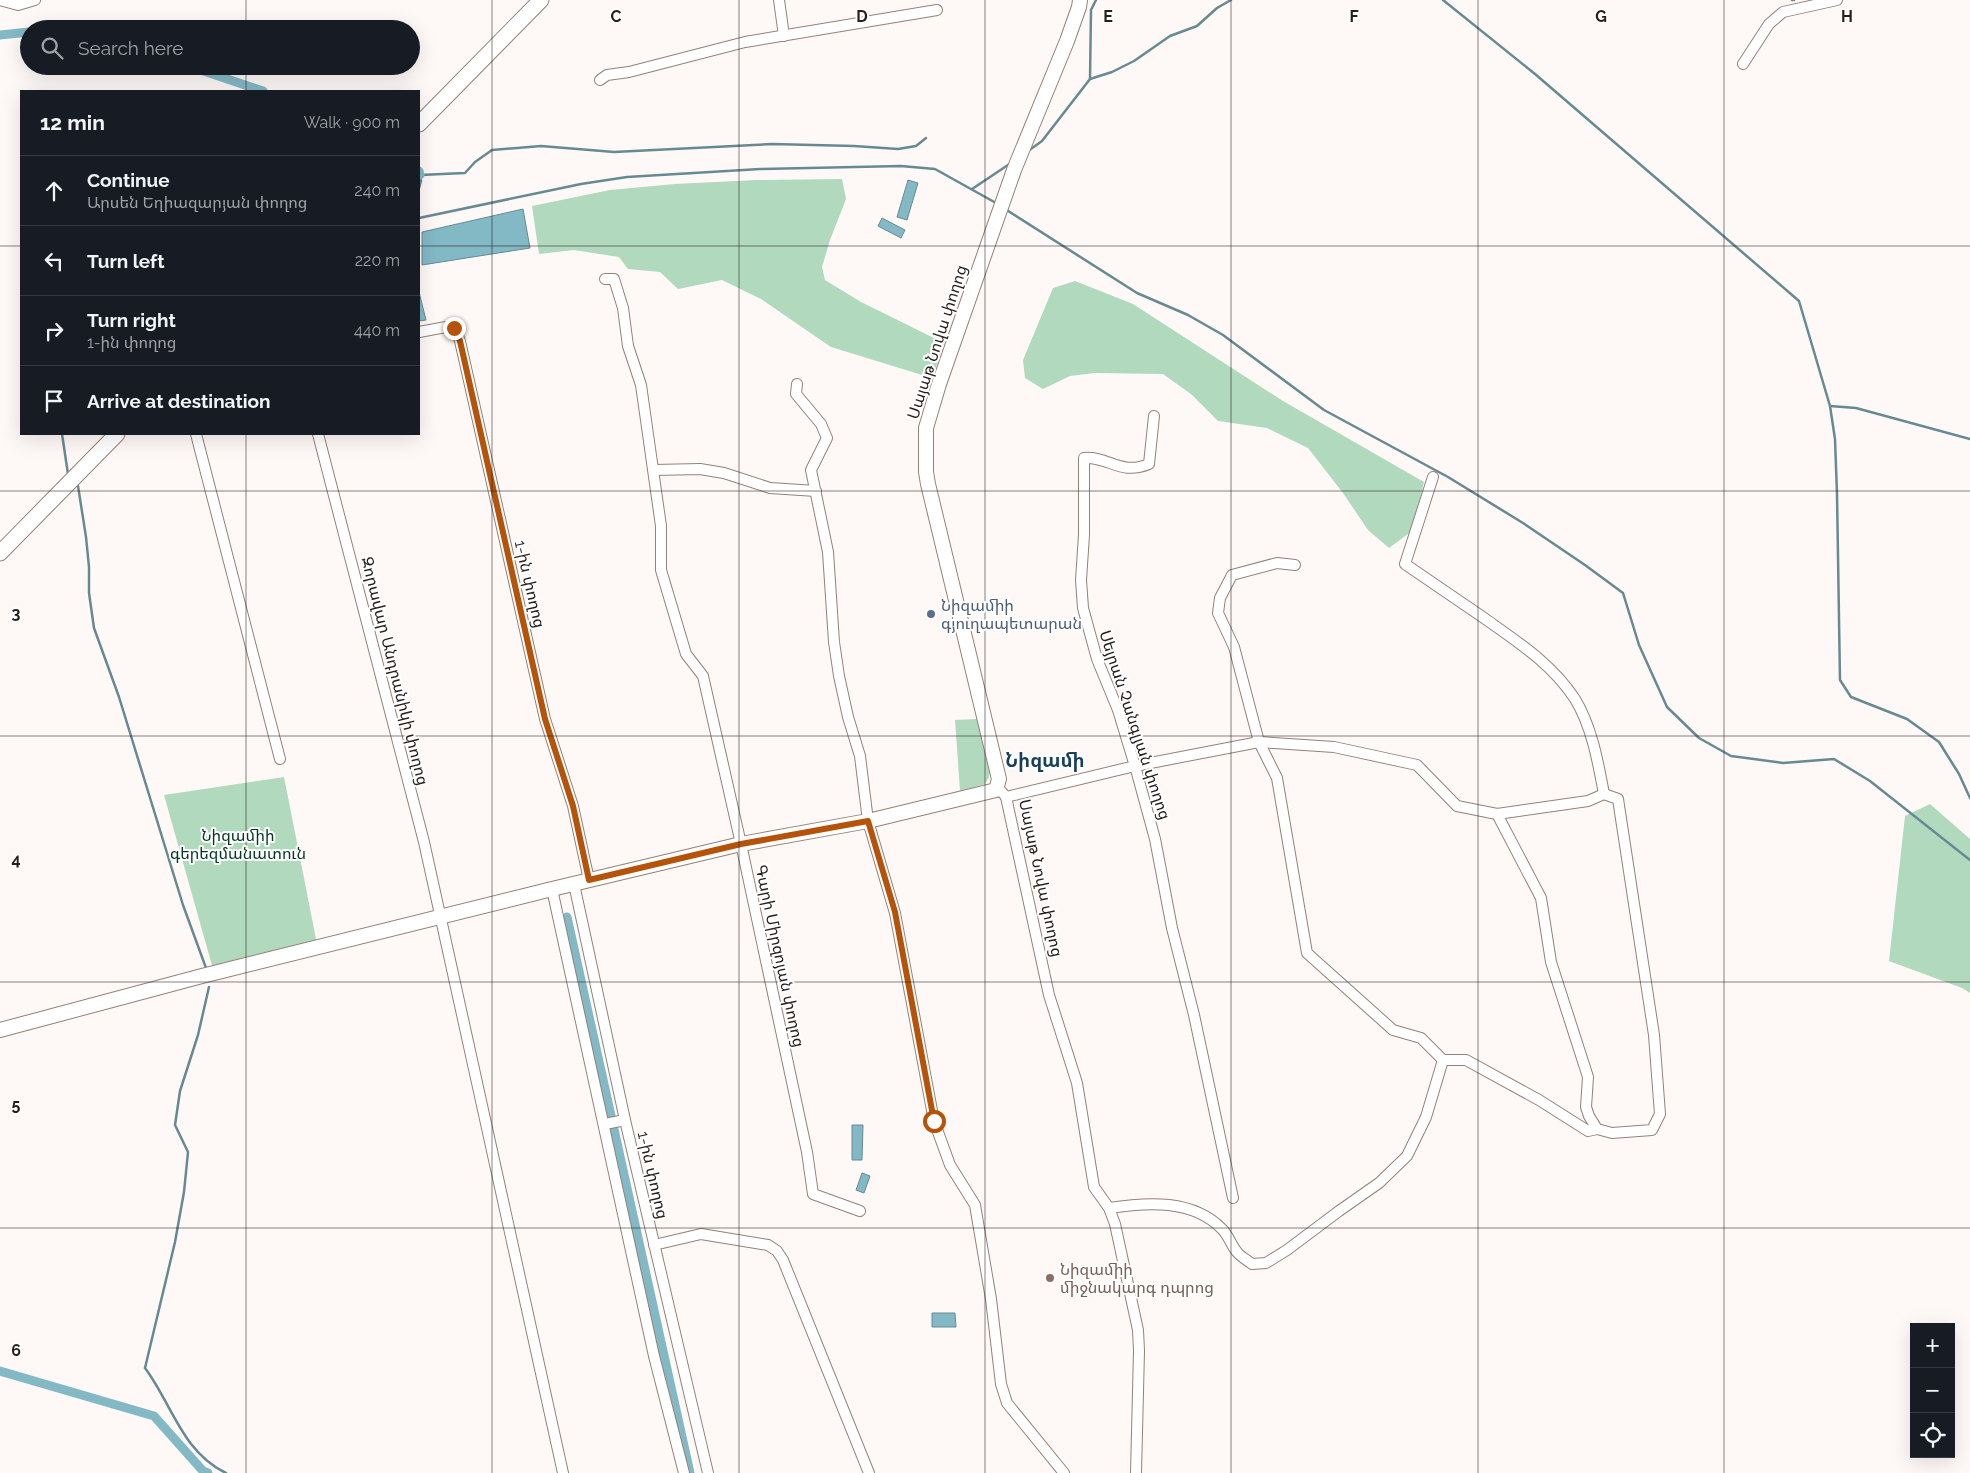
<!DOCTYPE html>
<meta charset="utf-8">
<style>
:root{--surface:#171b24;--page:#242831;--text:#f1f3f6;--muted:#9ea1a6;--line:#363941}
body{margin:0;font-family:Raleway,"Noto Sans Armenian",sans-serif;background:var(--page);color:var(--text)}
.controls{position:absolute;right:15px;bottom:15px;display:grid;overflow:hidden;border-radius:0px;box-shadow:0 5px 20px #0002}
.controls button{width:45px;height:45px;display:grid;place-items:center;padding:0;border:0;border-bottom:1px solid var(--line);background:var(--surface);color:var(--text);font:25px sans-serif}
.stop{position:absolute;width:15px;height:15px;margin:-11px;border:4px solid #b45309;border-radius:50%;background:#fff}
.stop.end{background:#b45309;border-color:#fff;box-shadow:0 1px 5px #0008}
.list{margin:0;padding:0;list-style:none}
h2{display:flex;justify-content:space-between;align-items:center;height:65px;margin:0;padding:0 20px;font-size:21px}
h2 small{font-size:16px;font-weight:400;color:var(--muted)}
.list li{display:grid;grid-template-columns:32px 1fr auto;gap:15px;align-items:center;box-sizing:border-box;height:70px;padding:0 20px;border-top:1px solid var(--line)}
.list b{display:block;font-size:19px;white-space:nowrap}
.list p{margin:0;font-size:16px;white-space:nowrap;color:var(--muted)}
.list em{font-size:16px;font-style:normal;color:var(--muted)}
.icon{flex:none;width:28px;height:28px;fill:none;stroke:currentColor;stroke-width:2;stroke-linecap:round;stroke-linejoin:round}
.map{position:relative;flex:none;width:1970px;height:1473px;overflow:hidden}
.search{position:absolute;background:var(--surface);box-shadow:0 5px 20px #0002;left:20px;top:20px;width:400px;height:55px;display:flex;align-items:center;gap:12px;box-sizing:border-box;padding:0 18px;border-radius:28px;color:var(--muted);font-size:19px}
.panel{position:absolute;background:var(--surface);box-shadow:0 5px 20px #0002;left:20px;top:90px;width:400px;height:345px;border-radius:0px}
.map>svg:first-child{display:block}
.green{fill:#b0d9be}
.water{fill:#83b8c5;stroke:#678a92}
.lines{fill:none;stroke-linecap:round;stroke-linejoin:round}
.stream{stroke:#678a92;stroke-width:2.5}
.canal{stroke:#83b8c5;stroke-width:9}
.minor-casing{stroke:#958178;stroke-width:12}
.secondary-casing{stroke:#958178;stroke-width:16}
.primary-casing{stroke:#958178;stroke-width:17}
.minor{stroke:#fff;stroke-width:10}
.secondary{stroke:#fff;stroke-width:14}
.primary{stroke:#fff;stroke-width:15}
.route{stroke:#b45309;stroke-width:6}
.grid{fill:none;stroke:#261e1a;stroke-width:1;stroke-opacity:0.55}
.service-dot{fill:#5c6f8a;stroke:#fff;stroke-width:2}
.education-dot{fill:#8d6e63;stroke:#fff;stroke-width:2}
.labels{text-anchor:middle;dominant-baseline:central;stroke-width:4;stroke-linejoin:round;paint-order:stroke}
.street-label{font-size:16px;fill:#261e1a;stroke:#fff}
.service-label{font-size:16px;fill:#4e5e75;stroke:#fff;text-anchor:start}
.park-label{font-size:16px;fill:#02391f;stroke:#fff}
.education-label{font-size:16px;fill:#785e54;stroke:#fff;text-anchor:start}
.quarter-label{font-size:19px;font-weight:bold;fill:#184158;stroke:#fff}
.grid-label{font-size:16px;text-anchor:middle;font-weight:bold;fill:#261e1a;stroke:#fff;stroke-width:4;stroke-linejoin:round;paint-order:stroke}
</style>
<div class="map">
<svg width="1970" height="1473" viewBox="0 0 1970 1473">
<rect width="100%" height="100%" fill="#fef9f7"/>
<g class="green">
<polygon points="842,179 846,199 830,240 822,267 825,280 861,302 944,343 932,378 831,347 761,299 722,280 678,289 660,272 628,269 619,257 574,250 539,254 532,206 610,190 675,184 756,180"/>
<polygon points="1075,281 1133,304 1283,401 1424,482 1412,531 1389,548 1368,530 1343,493 1308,448 1267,428 1218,421 1191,394 1163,374 1095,373 1070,376 1043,389 1025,378 1023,360 1053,288"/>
<polygon points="977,719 990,770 989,777 985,784 960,791 955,720"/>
<polygon points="284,777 317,944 213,969 164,795"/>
<polygon points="1930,804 1970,839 1970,993 1962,988 1889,961 1905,816"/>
</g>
<g class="water">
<polygon points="908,180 918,183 907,220 897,217"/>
<polygon points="523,209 530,248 422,265 422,232"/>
<polygon points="882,218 905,230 901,238 878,226"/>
<polygon points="419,292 426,320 419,321"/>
<polygon points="852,1125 863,1125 862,1160 852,1160"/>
<polygon points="862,1173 870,1176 864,1193 856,1190"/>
<polygon points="932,1313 955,1313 956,1327 932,1327"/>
</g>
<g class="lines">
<g class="stream">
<polyline points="1443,0 1535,74 1799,301 1830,406 1835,439 1837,494 1840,680 1851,697 1907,719 1939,742 1959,774 1970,798"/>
<polyline points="1792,0 1794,0"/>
<polyline points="1090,79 1112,72 1134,61 1170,36 1197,26 1217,8 1231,0"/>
<polyline points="1028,151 1042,141 1090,79 1091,10 1096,0"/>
<polyline points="419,188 421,181 420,175 465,173 475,162 492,150 541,146 614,152 772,144 854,146 898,149 916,146 926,138"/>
<polyline points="972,189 1011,163"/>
<polyline points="1005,209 1137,293 1188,315 1223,335 1324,410 1448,477 1523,523 1585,565 1623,593 1639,645 1667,707 1699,738 1731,756 1783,763 1834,759 1870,781 1970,860"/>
<polyline points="419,218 581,184 627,177 760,169 901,166 935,169 996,203"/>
<polyline points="1830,406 1856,408 1970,439"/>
<polyline points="62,434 68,474"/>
<polyline points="78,486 86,537 89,567 89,593 94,628 119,697 183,905 206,968"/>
<path d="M209 987 198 1035 180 1091 175 1125 188 1152 184 1192 175 1242 145 1368C172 1404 182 1452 226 1473"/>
</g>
<g class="canal">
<polyline points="61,29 80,27 100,29"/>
<polyline points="0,35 29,32"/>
<polyline points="189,66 263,91"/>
<polyline points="419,171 420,175"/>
<polyline points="567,917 690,1473"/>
<polyline points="0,1371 154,1416 203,1471 208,1473"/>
</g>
<g class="minor-casing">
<g id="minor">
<polyline points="0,0 18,5 35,0"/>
<polyline points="779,0 784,36"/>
<polyline points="1743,64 1769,24 1783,12 1837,0"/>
<polyline points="600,80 607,75 629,72 745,42 937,10"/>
<polyline points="605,279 614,279 623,308 628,346 641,385 661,526 661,570 686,654 703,676 741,844 807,1152 813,1194 860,1211"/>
<polyline points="419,332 446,327 455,328 460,341 545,719 573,806 589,880"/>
<polyline points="797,384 796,394 821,424 827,438 811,470 828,552 834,642 839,676 848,717 860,756 868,821 895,913 934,1121 950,1165 975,1205 991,1299 1001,1384 1007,1403 1064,1473"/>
<path d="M1154 416 1149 464C1120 476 1109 456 1084 458V535L1081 580 1083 608 1097 659 1118 710 1135 766 1155 839 1172 928 1194 1015 1233 1198"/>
<polyline points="196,434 280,759"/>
<polyline points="318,434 424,842 563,1473"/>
<polyline points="654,470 700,469 724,473 770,488 816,491"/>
<path d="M1433 477 1405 564C1431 582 1458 600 1484 618 1518 642 1552 664 1575 699 1592 727 1598 762 1604 794"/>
<polyline points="1295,565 1277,563 1232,575 1220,598 1218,613 1234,647 1259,742 1277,778 1307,953 1393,1030 1421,1038 1443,1060"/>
<polyline points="1002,792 1006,797 1049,995 1077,1083 1094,1187 1109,1208 1115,1224 1138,1330 1139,1351 1136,1473"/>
<polyline points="1006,797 1135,766 1259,742 1334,747 1417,765 1457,806 1497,814 1588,801 1604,794 1618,799 1654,1035 1660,1114 1652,1130 1612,1133 1597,1129 1589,1116 1586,1107 1588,1077 1551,962 1541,898 1497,814"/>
<polyline points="574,884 625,1120 708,1473"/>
<polyline points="552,889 654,1356 684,1473"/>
<polyline points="1443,1060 1466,1060 1539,1100 1588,1131 1597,1129"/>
<polyline points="605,1124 625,1120"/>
<path d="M1109 1208C1147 1202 1193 1199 1222 1229 1229 1236 1231 1245 1237 1252 1241 1257 1247 1260 1252 1264L1266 1263 1287 1250 1339 1211 1379 1183 1407 1156 1426 1117 1443 1060"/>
<polyline points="654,1245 701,1234 768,1245 777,1251 783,1260 869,1473"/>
</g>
</g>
<g class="secondary-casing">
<polyline id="secondary" points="0,1030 202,976 552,889 741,844 868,821 996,790 999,779 928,484 926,472 926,428 939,384 1014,170 1067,41 1079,7 1080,0"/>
</g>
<g class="primary-casing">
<g id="primary">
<polyline points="419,124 541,0"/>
<polyline points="0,553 117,434"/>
</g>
</g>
<use href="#minor" class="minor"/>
<use href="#secondary" class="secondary"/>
<use href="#primary" class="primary"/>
</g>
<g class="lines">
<polyline class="route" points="454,328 460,341 545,719 573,806 589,880 741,844 868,821 895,912 934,1121"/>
</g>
<path class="grid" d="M246 0V29M492 0V1473M739 0V1473M985 0V1473M1231 0V1473M1478 0V1473M1724 0V1473M246 66V91M0 246H21M419 246H1970M246 434V1473M0 491H1970M0 736H1970M0 982H1970M0 1228H1970"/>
<circle class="service-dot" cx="931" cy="614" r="5"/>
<circle class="education-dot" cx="1050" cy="1278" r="5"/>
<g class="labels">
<g class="street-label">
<text transform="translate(937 342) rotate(-72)">Սայաթ Նովա փողոց</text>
<text transform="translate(530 584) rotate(77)">1-ին փողոց</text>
<text transform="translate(395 671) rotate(76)">Զորավար Անդրանիկի փողոց</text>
<text transform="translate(1135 725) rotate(72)">Սեյրան Չանգլյան փողոց</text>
<text transform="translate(1041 878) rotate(78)">Սայաթ Նովա փողոց</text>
<text transform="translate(780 956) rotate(78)">Գարի Միրզոյան փողոց</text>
<text transform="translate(653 1175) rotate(77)">1-ին փողոց</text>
</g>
<g class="service-label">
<text x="941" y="605">Նիզամիի<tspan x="941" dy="18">գյուղապետարան</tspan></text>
</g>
<g class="park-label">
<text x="238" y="835">Նիզամիի<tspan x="238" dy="18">գերեզմանատուն</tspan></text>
</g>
<g class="education-label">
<text x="1060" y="1269">Նիզամիի<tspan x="1060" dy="18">միջնակարգ դպրոց</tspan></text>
</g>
<g class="quarter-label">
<text x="1045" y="760">Նիզամի</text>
</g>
</g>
<g class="grid-label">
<text x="616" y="22">C</text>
<text x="862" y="22">D</text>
<text x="1108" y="22">E</text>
<text x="1354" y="22">F</text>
<text x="1601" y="22">G</text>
<text x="1847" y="22">H</text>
<text x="16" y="619">3</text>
<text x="16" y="865">4</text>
<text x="16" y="1110">5</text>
<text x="16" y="1356">6</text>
</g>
</svg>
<div class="controls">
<button>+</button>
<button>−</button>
<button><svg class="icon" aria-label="locate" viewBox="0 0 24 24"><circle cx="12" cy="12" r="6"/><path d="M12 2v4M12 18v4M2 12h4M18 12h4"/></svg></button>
</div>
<div class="stop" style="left:934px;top:1121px"></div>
<div class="stop end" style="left:454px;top:328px"></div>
<div class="search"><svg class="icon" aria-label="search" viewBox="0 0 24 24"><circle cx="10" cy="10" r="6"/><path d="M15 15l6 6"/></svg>Search here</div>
<section class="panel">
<h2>12 min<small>Walk · 900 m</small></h2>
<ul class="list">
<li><svg class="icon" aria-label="ahead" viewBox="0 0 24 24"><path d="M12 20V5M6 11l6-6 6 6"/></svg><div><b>Continue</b><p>Արսեն Եղիազարյան փողոց</p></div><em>240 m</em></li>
<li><svg class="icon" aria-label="left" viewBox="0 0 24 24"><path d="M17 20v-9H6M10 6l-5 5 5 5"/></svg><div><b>Turn left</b></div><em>220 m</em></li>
<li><svg class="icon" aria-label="right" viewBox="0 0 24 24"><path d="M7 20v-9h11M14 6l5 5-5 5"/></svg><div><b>Turn right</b><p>1-ին փողոց</p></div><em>440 m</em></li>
<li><svg class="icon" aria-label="arrive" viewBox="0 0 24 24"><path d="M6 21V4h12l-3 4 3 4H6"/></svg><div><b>Arrive at destination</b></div></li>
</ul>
</section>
</div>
